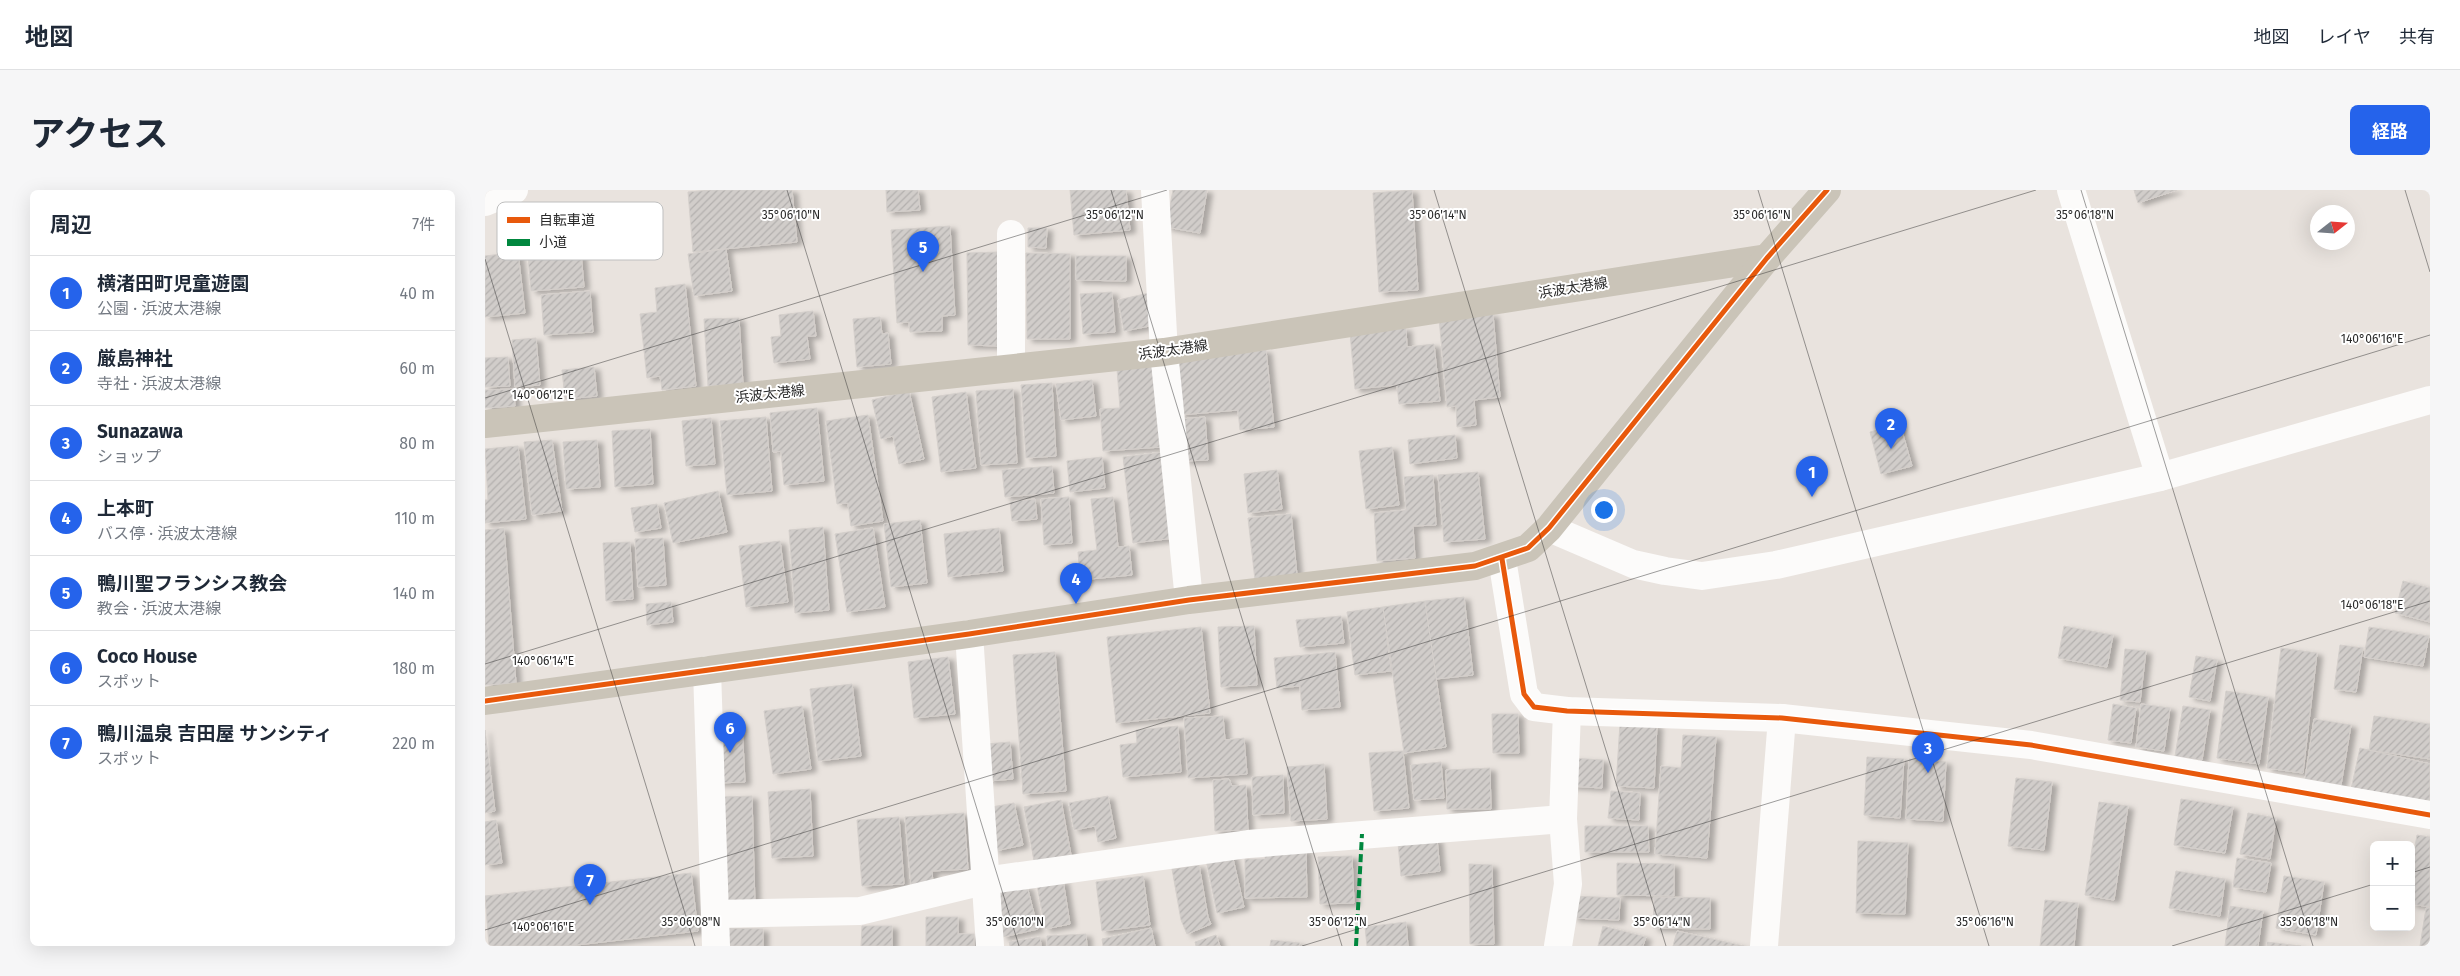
<!DOCTYPE html>
<html lang="ja">
<meta charset="utf-8">
<style>
:root{--surface:#fff;--page:#f6f6f7;--text:#1f2937;--muted:#747a83;--line:#e0e1e3;--accent:#2563eb}
body{margin:0;font-family:"Fira Sans","Noto Sans JP",sans-serif;background:var(--page);color:var(--text)}
.controls{position:absolute;right:15px;bottom:15px;display:grid;overflow:hidden;border-radius:8px;box-shadow:0 5px 20px #0002}
.controls button{width:45px;height:45px;display:grid;place-items:center;padding:0;border:0;border-bottom:1px solid var(--line);background:var(--surface);color:var(--text);font:25px sans-serif}
.compass{position:absolute;left:1825px;top:15px;width:45px;height:45px;border-radius:50%;background:var(--surface);box-shadow:0 5px 20px #0002;rotate:73deg}
.you{position:absolute;left:1118px;top:319px;width:18px;height:18px;margin:-12px;border:4px solid #fff;border-radius:50%;background:#1a73e8;box-shadow:0 0 0 8px #1a73e833}
.badge{display:grid;place-items:center;width:32px;height:32px;border-radius:50%;background:var(--accent);color:#fff;font-size:16px;font-weight:700}
.pin{position:absolute;translate:-50% -41px;filter:drop-shadow(0 1px 2px #0008)}
.pin::after{content:'';position:absolute;top:26px;width:18px;height:15px;background:inherit;clip-path:polygon(0 0,100% 0,50% 100%)}
.list{margin:0;padding:0;list-style:none}
h2{display:flex;justify-content:space-between;align-items:center;height:65px;margin:0;padding:0 20px;font-size:21px}
h2 small{font-size:16px;font-weight:400;color:var(--muted)}
.list li{display:grid;grid-template-columns:32px 1fr auto;gap:15px;align-items:center;box-sizing:border-box;height:75px;padding:0 20px;border-top:1px solid var(--line)}
.list b{display:block;font-size:19px;white-space:nowrap}
.list p{margin:0;font-size:16px;white-space:nowrap;color:var(--muted)}
.list em{font-size:16px;font-style:normal;color:var(--muted)}
.map{position:relative;flex:none;width:1945px;height:756px;overflow:hidden;border-radius:8px}
header{display:flex;align-items:center;gap:30px;box-sizing:border-box;height:70px;padding:0 25px;background:var(--surface);border-bottom:1px solid var(--line)}
header strong{font-size:24px}
nav{display:flex;gap:28px;margin-inline-start:auto;font-size:18px}
.intro{display:flex;align-items:center;justify-content:space-between;box-sizing:border-box;height:120px;padding:0 30px}
h1{margin:0;font-size:35px}
.button{padding:12px 22px;border-radius:8px;background:var(--accent);color:#fff;font-size:18px;font-weight:700}
main{display:flex;gap:30px;padding:0 30px}
aside{flex:1;background:var(--surface);border-radius:8px;box-shadow:0 5px 20px #0002}
.map>svg:first-child{display:block}
.building{fill:url(#building-hatch);stroke:#d4cfcb;filter:url(#shadow)}
.lines{fill:none;stroke-linecap:round;stroke-linejoin:round}
.minor{stroke:#fcfbfa;stroke-width:28}
.major{stroke:#cac4b8;stroke-width:28}
.quiet{stroke:#00873e;stroke-width:4;stroke-dasharray:8 4;stroke-linecap:butt}
.cycleway-casing{stroke:#fff;stroke-width:8}
.cycleway{stroke:#e8590c;stroke-width:5}
.ticks{fill:none;stroke:#292929;stroke-width:1;stroke-opacity:0.45}
.labels{text-anchor:middle;dominant-baseline:central;stroke-width:4;stroke-linejoin:round;paint-order:stroke}
.street-label{font-size:14px;fill:#292929;stroke:#fff}
.key{fill:#fff;stroke:#bfbfbf;stroke-width:1}
.key-label{font-size:14px;fill:#292929}
.ticks-label{font-size:12px;text-anchor:middle;fill:#292929;stroke:#fff;stroke-width:4;stroke-linejoin:round;paint-order:stroke}
</style>
<header>
<strong>地図</strong>
<nav><a>地図</a><a>レイヤ</a><a>共有</a></nav>
</header>
<div class="intro"><h1>アクセス</h1><a class="button">経路</a></div>
<main>
<aside>
<h2>周辺<small>7件</small></h2>
<ul class="list">
<li><span class="badge">1</span><div><b>横渚田町児童遊園</b><p>公園 · 浜波太港線</p></div><em>40 m</em></li>
<li><span class="badge">2</span><div><b>厳島神社</b><p>寺社 · 浜波太港線</p></div><em>60 m</em></li>
<li><span class="badge">3</span><div><b>Sunazawa</b><p>ショップ</p></div><em>80 m</em></li>
<li><span class="badge">4</span><div><b>上本町</b><p>バス停 · 浜波太港線</p></div><em>110 m</em></li>
<li><span class="badge">5</span><div><b>鴨川聖フランシス教会</b><p>教会 · 浜波太港線</p></div><em>140 m</em></li>
<li><span class="badge">6</span><div><b>Coco House</b><p>スポット</p></div><em>180 m</em></li>
<li><span class="badge">7</span><div><b>鴨川温泉 吉田屋 サンシティ</b><p>スポット</p></div><em>220 m</em></li>
</ul>
</aside>
<div class="map">
<svg width="1945" height="756" viewBox="0 0 1945 756">
<defs>
<pattern id="building-hatch" width="6" height="6" patternUnits="userSpaceOnUse" patternTransform="scale(1.25)"><rect width="6" height="6" fill="#d1cdca"/><path d="M-1 1l2-2M0 6l6-6M5 7l2-2" fill="none" stroke="#b3b0ae"/></pattern>
<filter id="shadow"><feDropShadow dx="5.5" dy="3" stdDeviation="2.5" flood-color="#0004"/></filter>
</defs>
<rect width="100%" height="100%" fill="#e9e3de"/>
<g class="building">
<polygon points="226,0 307,0 312,52 208,62 203,2"/>
<polygon points="401,0 433,0 435,20 402,22"/>
<polygon points="585,0 641,0 645,40 589,45"/>
<polygon points="688,0 722,0 715,43 681,37"/>
<polygon points="927,0 933,100 894,102 888,3"/>
<polygon points="1649,0 1692,0 1653,13"/>
<polygon points="465,36 470,125 457,126 457,141 425,142 424,132 412,133 406,40"/>
<polygon points="543,38 562,38 561,58 543,57"/>
<polygon points="241,59 247,101 209,106 203,64"/>
<polygon points="33,62 40,123 0,127 0,66"/>
<polygon points="96,62 99,97 46,101 43,67"/>
<polygon points="513,62 513,156 483,155 482,63"/>
<polygon points="541,63 585,64 585,149 542,149"/>
<polygon points="591,66 641,66 641,91 591,90"/>
<polygon points="200,94 211,196 177,200 175,186 162,188 155,124 172,122 170,98"/>
<polygon points="105,101 108,142 59,145 56,105"/>
<polygon points="627,102 630,142 598,144 595,104"/>
<polygon points="664,103 670,135 639,141 633,110"/>
<polygon points="328,121 331,146 322,146 325,169 289,173 286,147 296,146 294,125"/>
<polygon points="1008,124 1015,207 989,210 991,235 972,237 971,216 962,217 954,128"/>
<polygon points="395,127 397,144 403,143 406,174 372,177 368,129"/>
<polygon points="254,128 258,194 223,196 219,129"/>
<polygon points="921,138 922,157 949,154 955,211 914,214 912,195 870,199 865,143"/>
<polygon points="51,148 55,195 30,197 27,150"/>
<polygon points="781,160 789,237 755,240 753,220 695,225 690,169"/>
<polygon points="23,167 25,196 0,197 0,168"/>
<polygon points="671,176 677,257 618,261 615,219 635,218 632,179"/>
<polygon points="109,177 112,206 80,209 77,180"/>
<polygon points="607,190 611,226 576,230 571,194"/>
<polygon points="567,193 571,266 541,268 536,195"/>
<polygon points="29,199 30,216 0,218 0,200"/>
<polygon points="528,199 532,273 496,275 491,201"/>
<polygon points="424,201 439,269 414,274 408,246 396,249 387,210"/>
<polygon points="481,202 491,278 456,282 447,207"/>
<polygon points="332,218 339,291 299,295 296,261 288,262 285,223"/>
<polygon points="383,225 398,331 366,336 363,313 352,314 341,231"/>
<polygon points="281,227 287,301 242,305 235,231"/>
<polygon points="720,227 723,270 699,271 696,229"/>
<polygon points="226,228 230,274 201,276 197,231"/>
<polygon points="1415,234 1427,276 1396,284 1385,242"/>
<polygon points="165,239 168,294 130,297 127,241"/>
<polygon points="970,245 972,268 925,274 923,250"/>
<polygon points="67,250 77,321 47,325 39,252"/>
<polygon points="112,250 115,297 81,299 78,252"/>
<polygon points="33,256 41,329 0,333 0,310 3,310 0,259"/>
<polygon points="907,257 914,315 881,319 874,261"/>
<polygon points="679,262 690,348 648,353 638,267"/>
<polygon points="617,267 620,298 585,302 582,271"/>
<polygon points="567,276 569,303 520,307 517,280"/>
<polygon points="792,280 797,319 763,323 759,284"/>
<polygon points="993,282 1000,349 959,352 953,285"/>
<polygon points="948,285 951,335 928,336 930,368 892,371 889,323 921,320 919,287"/>
<polygon points="233,301 242,342 188,353 179,313"/>
<polygon points="584,307 587,353 559,355 556,309"/>
<polygon points="628,307 633,357 644,356 647,385 595,390 593,362 612,360 606,309"/>
<polygon points="550,309 552,329 527,331 525,312"/>
<polygon points="172,314 176,338 150,342 146,318"/>
<polygon points="806,324 812,385 770,390 763,328"/>
<polygon points="435,330 442,393 406,397 399,334"/>
<polygon points="338,337 344,420 310,423 304,340"/>
<polygon points="19,338 31,493 0,495 0,340"/>
<polygon points="388,338 400,417 362,422 350,344"/>
<polygon points="514,338 518,381 463,387 459,344"/>
<polygon points="178,348 181,395 153,397 150,349"/>
<polygon points="295,351 303,412 261,417 254,356"/>
<polygon points="145,352 148,409 121,411 118,353"/>
<polygon points="1918,391 1945,398 1945,432 1910,423"/>
<polygon points="979,407 988,485 951,489 940,411"/>
<polygon points="940,411 961,557 919,563 898,417"/>
<polygon points="186,412 188,432 162,435 161,414"/>
<polygon points="898,417 906,481 870,485 862,422"/>
<polygon points="856,426 859,453 815,457 811,430"/>
<polygon points="769,436 772,495 736,497 733,437"/>
<polygon points="1579,436 1628,445 1622,477 1573,468"/>
<polygon points="716,437 725,523 631,533 622,447"/>
<polygon points="1884,437 1944,446 1938,476 1879,467"/>
<polygon points="1855,455 1878,458 1871,502 1849,499"/>
<polygon points="1796,458 1832,463 1818,583 1782,578"/>
<polygon points="1640,459 1661,461 1655,512 1635,510"/>
<polygon points="570,462 581,601 538,604 528,465"/>
<polygon points="850,462 855,517 817,520 815,496 792,498 789,468"/>
<polygon points="1711,466 1732,470 1725,511 1704,507"/>
<polygon points="463,467 470,524 429,528 423,472"/>
<polygon points="367,494 376,566 333,571 325,499"/>
<polygon points="1741,501 1783,507 1774,574 1732,568"/>
<polygon points="1628,514 1651,518 1646,553 1623,550"/>
<polygon points="1656,514 1685,518 1679,561 1651,557"/>
<polygon points="317,516 326,579 288,584 279,521"/>
<polygon points="1698,516 1725,520 1717,570 1690,566"/>
<polygon points="1007,524 1033,524 1034,563 1008,563"/>
<polygon points="738,526 740,550 759,548 762,584 703,588 699,528"/>
<polygon points="1889,526 1945,534 1945,569 1884,560"/>
<polygon points="1829,529 1866,535 1856,595 1820,589"/>
<polygon points="257,533 260,592 232,593 230,535"/>
<polygon points="1135,533 1172,535 1169,598 1131,596"/>
<polygon points="693,536 696,582 638,587 635,555 652,553 651,540"/>
<polygon points="0,540 10,621 0,623"/>
<polygon points="1198,545 1231,547 1222,668 1170,664 1176,576 1196,578"/>
<polygon points="525,552 528,589 503,591 500,554"/>
<polygon points="1875,558 1945,574 1945,617 1866,599"/>
<polygon points="918,561 924,618 889,621 884,563"/>
<polygon points="1382,567 1419,569 1415,628 1379,625"/>
<polygon points="1087,568 1118,570 1117,598 1085,596"/>
<polygon points="1424,569 1461,572 1458,631 1421,629"/>
<polygon points="956,572 959,608 929,610 926,575"/>
<polygon points="839,574 842,629 806,631 802,577"/>
<polygon points="1005,578 1006,619 962,619 961,580"/>
<polygon points="798,585 799,623 768,625 767,587"/>
<polygon points="1531,588 1567,592 1559,660 1523,656"/>
<polygon points="744,589 747,596 761,595 763,640 730,641 728,590"/>
<polygon points="325,599 328,666 287,668 283,602"/>
<polygon points="1126,601 1155,603 1154,630 1123,628"/>
<polygon points="267,606 270,715 239,716 235,607"/>
<polygon points="623,606 631,648 613,652 610,636 589,640 584,613"/>
<polygon points="1696,609 1748,617 1740,663 1689,655"/>
<polygon points="576,610 586,665 549,671 539,617"/>
<polygon points="1614,612 1643,616 1629,710 1600,705"/>
<polygon points="529,613 538,655 510,661 501,618"/>
<polygon points="479,623 483,679 447,681 448,693 426,695 420,627"/>
<polygon points="1763,623 1791,628 1785,669 1755,664"/>
<polygon points="414,627 419,694 377,696 372,630"/>
<polygon points="11,630 17,673 0,675 0,632"/>
<polygon points="1100,636 1163,636 1164,662 1100,662"/>
<polygon points="1932,645 1945,647 1945,717 1926,714 1926,679"/>
<polygon points="952,649 955,681 916,686 913,653"/>
<polygon points="1373,651 1423,653 1420,724 1371,723"/>
<polygon points="780,659 821,659 822,707 760,708 760,669 780,669"/>
<polygon points="747,664 759,717 732,723 721,670"/>
<polygon points="867,666 869,713 835,714 833,667"/>
<polygon points="1752,668 1786,673 1781,702 1748,697"/>
<polygon points="1132,673 1189,674 1189,706 1132,705"/>
<polygon points="984,674 1007,675 1009,754 985,754"/>
<polygon points="714,675 723,727 726,734 702,744 696,730 687,679"/>
<polygon points="1691,681 1740,689 1735,726 1684,718"/>
<polygon points="206,683 213,741 83,756 4,756 0,706"/>
<polygon points="658,686 665,735 617,741 611,692"/>
<polygon points="1799,686 1839,692 1831,745 1791,738"/>
<polygon points="578,690 585,734 560,739 552,695"/>
<polygon points="542,696 553,739 518,747 508,704"/>
<polygon points="1088,706 1135,708 1134,730 1088,728"/>
<polygon points="1169,707 1225,708 1225,739 1168,738"/>
<polygon points="1560,710 1593,713 1589,756 1555,756"/>
<polygon points="1745,716 1778,721 1773,756 1740,756"/>
<polygon points="1941,718 1945,718 1945,756 1935,756"/>
<polygon points="441,727 473,727 473,744 489,744 489,756 441,756"/>
<polygon points="921,732 923,756 882,756 880,737"/>
<polygon points="377,736 407,736 407,756 376,756"/>
<polygon points="1118,736 1161,747 1158,756 1113,756"/>
<polygon points="239,738 278,739 278,756 238,756"/>
<polygon points="666,738 670,756 618,756 617,749"/>
<polygon points="1192,741 1259,756 1188,756"/>
<polygon points="601,744 602,756 562,756 562,746"/>
<polygon points="731,745 735,756 711,756 710,752"/>
<polygon points="555,747 556,756 525,756 524,752"/>
<polygon points="786,750 815,753 814,756 785,756"/>
<polygon points="1782,752 1816,756 1782,756"/>
</g>
<g class="lines">
<g class="minor">
<polyline points="670,0 679,162 704,410"/>
<polyline points="1586,0 1675,287"/>
<polyline points="0,12 29,0"/>
<polyline points="526,44 526,178"/>
<polyline points="1064,338 1148,374 1180,381 1217,386 1291,375 1675,287 1945,210"/>
<polyline points="1017,369 1039,504 1049,517 1082,521 1297,528 1546,555 1945,625"/>
<polyline points="484,444 505,756"/>
<polyline points="222,480 231,756"/>
<polyline points="231,724 375,721 499,691 763,654 1078,629"/>
<polyline points="1073,756 1083,694 1078,629 1082,521"/>
<polyline points="1279,756 1297,528"/>
</g>
<g class="major">
<polyline points="0,234 679,162 1282,68"/>
<polyline points="0,511 484,444 704,410 990,376 1043,358 1064,338 1282,68 1342,0"/>
</g>
<polyline class="quiet" points="871,756 877,644"/>
<g class="cycleway-casing">
<g id="cycleway">
<polyline points="1017,369 1039,504 1049,517 1082,521 1297,528 1546,555 1945,625"/>
<polyline points="0,511 484,444 704,410 990,376 1043,358 1064,338 1282,68 1342,0"/>
</g>
</g>
<use href="#cycleway" class="cycleway"/>
</g>
<path class="ticks" d="M302 0 534 756M626 0 857 756M949 0 1181 756M1273 0 1504 756M1596 0 1828 756M1920 0 1945 82M0 69 210 756M0 208 682 0M0 474 1551 0M1926 683 1945 677M0 740 1945 145M817 756 1945 411M1687 756 1889 694"/>
<g class="labels">
<g class="street-label">
<text transform="translate(1088 98) rotate(-9)">浜波太港線</text>
<text transform="translate(688 160) rotate(-8)">浜波太港線</text>
<text transform="translate(285 204) rotate(-6)">浜波太港線</text>
</g>
</g>
<rect x="12" y="12" width="166" height="58" rx="8" class="key"/>
<rect x="22" y="27" width="23" height="6" fill="#e8590c"/>
<rect x="22" y="49" width="23" height="7" fill="#00873e"/>
<g class="key-label">
<text x="54" y="35">自転車道</text>
<text x="54" y="57">小道</text>
</g>
<g class="ticks-label">
<text x="306" y="29">35°06'10"N</text>
<text x="630" y="29">35°06'12"N</text>
<text x="953" y="29">35°06'14"N</text>
<text x="1277" y="29">35°06'16"N</text>
<text x="1600" y="29">35°06'18"N</text>
<text x="1887" y="153">140°06'16"E</text>
<text x="58" y="209">140°06'12"E</text>
<text x="1887" y="419">140°06'18"E</text>
<text x="58" y="475">140°06'14"E</text>
<text x="206" y="736">35°06'08"N</text>
<text x="530" y="736">35°06'10"N</text>
<text x="853" y="736">35°06'12"N</text>
<text x="1177" y="736">35°06'14"N</text>
<text x="1500" y="736">35°06'16"N</text>
<text x="1824" y="736">35°06'18"N</text>
<text x="58" y="741">140°06'16"E</text>
</g>
</svg>
<div class="controls">
<button>+</button>
<button>−</button>
</div>
<svg class="compass" viewBox="-18 -18 36 36"><path d="M0-13l5 13h-10z" fill="#e53935"/><path d="M0 13l5-13h-10z" fill="#747a83"/></svg>
<div class="you"></div>
<div class="pin badge" style="left:1327px;top:307px">1</div>
<div class="pin badge" style="left:1406px;top:259px">2</div>
<div class="pin badge" style="left:1443px;top:583px">3</div>
<div class="pin badge" style="left:591px;top:414px">4</div>
<div class="pin badge" style="left:438px;top:82px">5</div>
<div class="pin badge" style="left:245px;top:563px">6</div>
<div class="pin badge" style="left:105px;top:715px">7</div>
</div>
</main>
